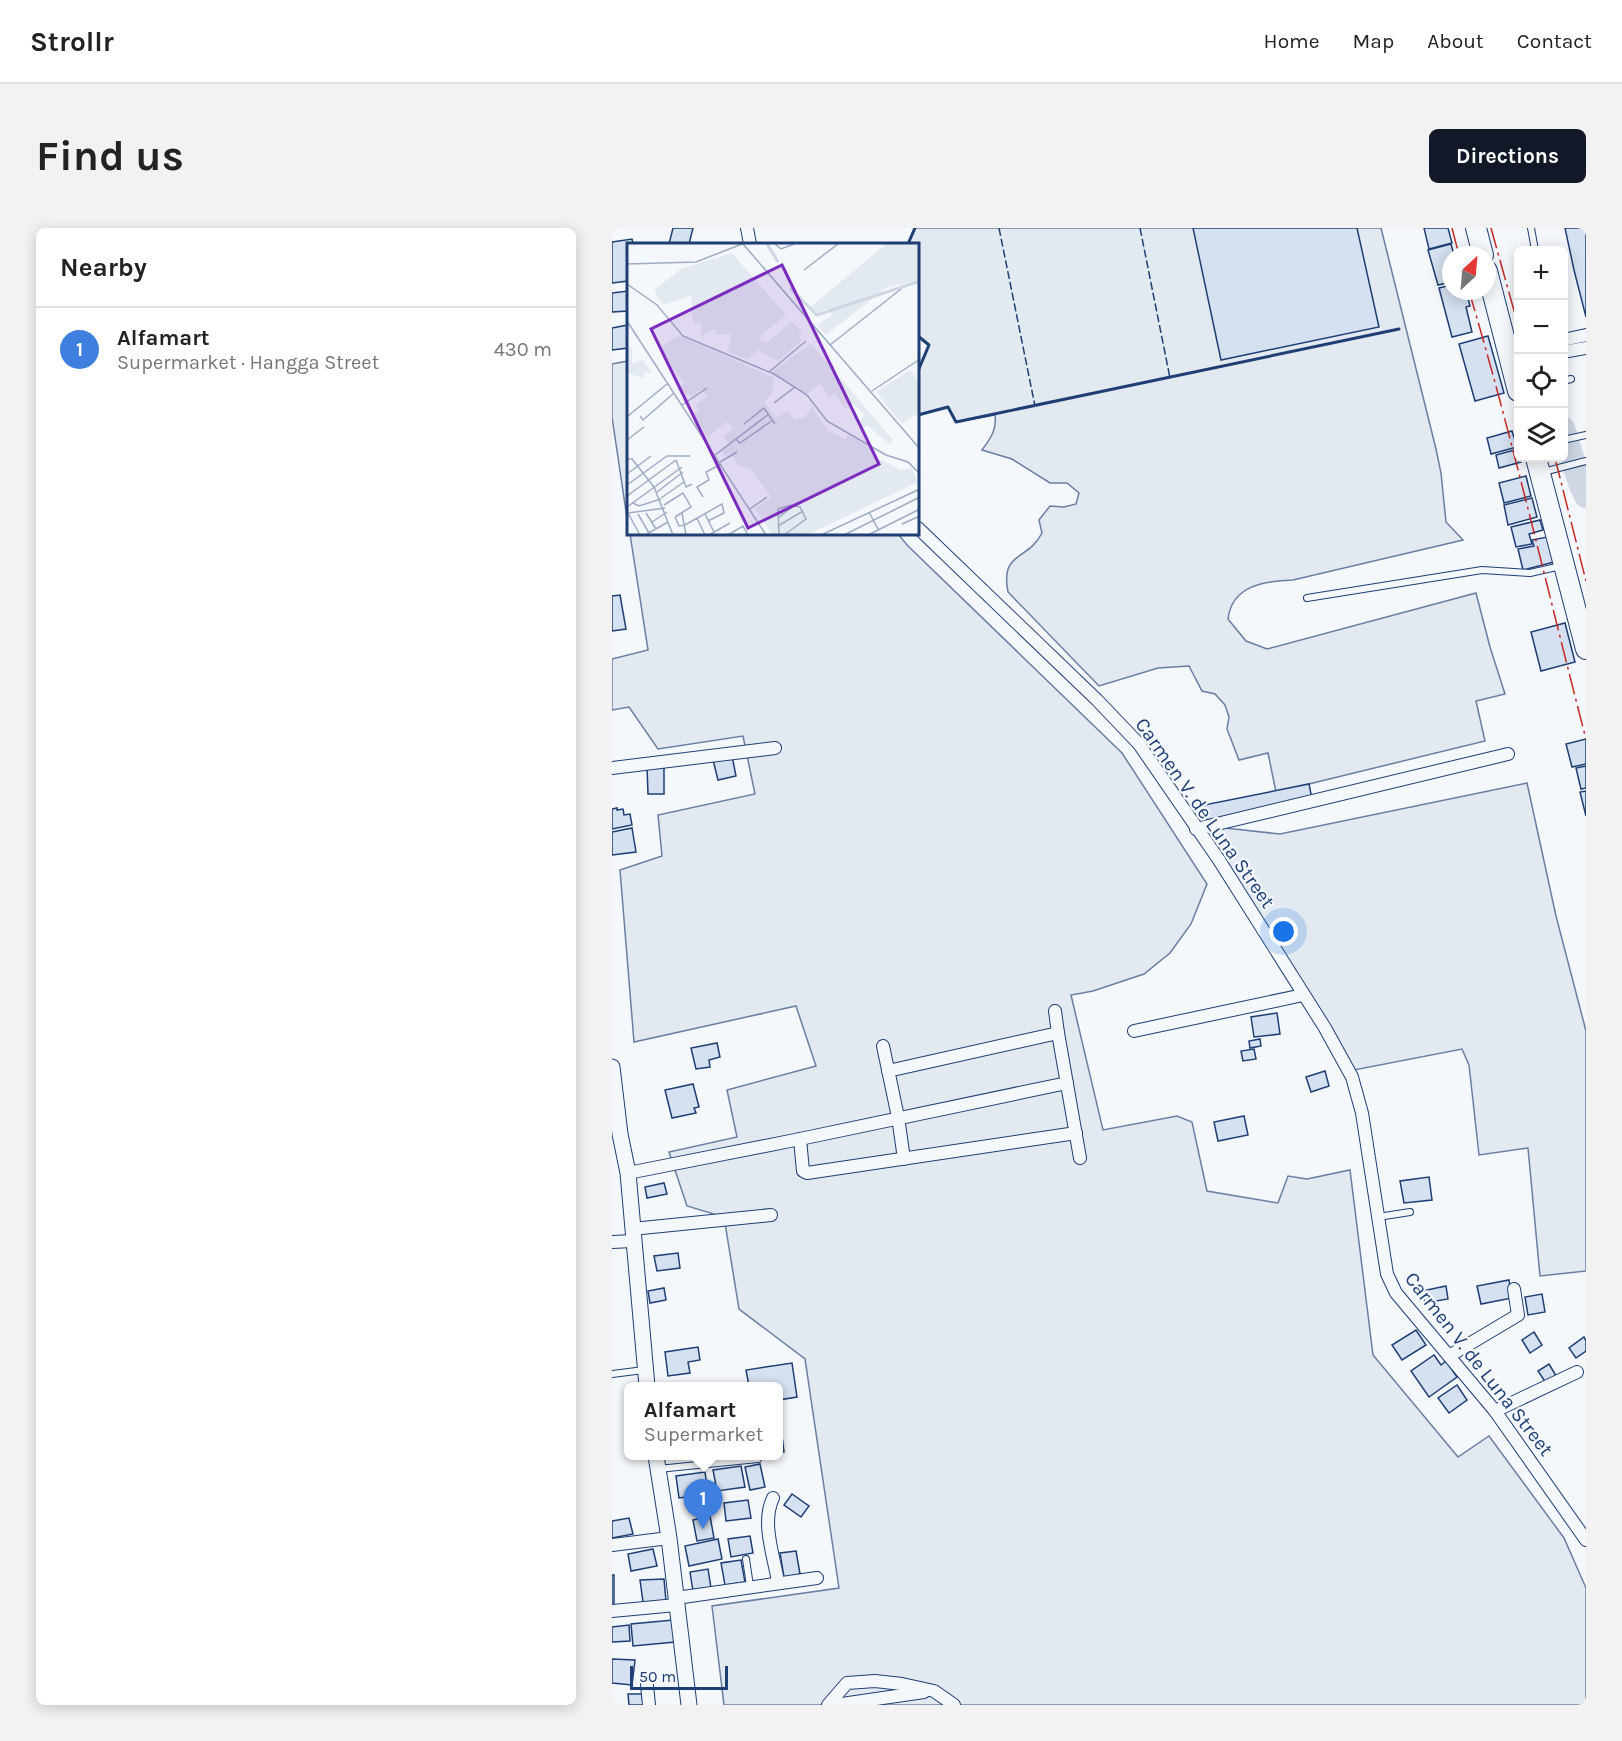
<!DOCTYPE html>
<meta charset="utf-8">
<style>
:root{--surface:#fff;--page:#f2f2f2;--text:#222;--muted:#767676;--line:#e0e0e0;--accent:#111827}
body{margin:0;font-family:Karla,sans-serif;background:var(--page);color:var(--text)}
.controls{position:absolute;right:18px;top:18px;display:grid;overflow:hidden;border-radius:9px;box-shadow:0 3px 15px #0003}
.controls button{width:54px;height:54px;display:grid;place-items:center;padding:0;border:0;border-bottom:2px solid var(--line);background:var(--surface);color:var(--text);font:30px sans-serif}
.compass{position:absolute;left:830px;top:18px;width:54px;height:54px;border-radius:50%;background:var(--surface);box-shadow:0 3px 15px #0003;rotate:26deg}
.scale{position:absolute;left:18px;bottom:15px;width:98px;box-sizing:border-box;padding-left:6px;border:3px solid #1d3f73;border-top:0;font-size:16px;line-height:21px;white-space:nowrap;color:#1d3f73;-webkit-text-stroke:4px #f4f7fb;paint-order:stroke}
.you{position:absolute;left:672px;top:704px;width:21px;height:21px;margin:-15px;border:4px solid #fff;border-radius:50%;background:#1a73e8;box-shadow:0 0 0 9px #1a73e833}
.badge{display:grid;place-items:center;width:39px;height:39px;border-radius:50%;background:var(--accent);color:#fff;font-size:20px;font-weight:700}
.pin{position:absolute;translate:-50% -50px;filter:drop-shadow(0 2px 3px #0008)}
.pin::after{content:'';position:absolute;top:32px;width:21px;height:18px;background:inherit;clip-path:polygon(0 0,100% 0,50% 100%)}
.popup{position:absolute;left:12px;top:1154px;width:159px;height:78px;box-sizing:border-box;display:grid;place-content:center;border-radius:9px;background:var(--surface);filter:drop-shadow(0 2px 4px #0005);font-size:20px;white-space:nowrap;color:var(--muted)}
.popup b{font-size:22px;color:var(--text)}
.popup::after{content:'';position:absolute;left:50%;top:100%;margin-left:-12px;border:12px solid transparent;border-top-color:var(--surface)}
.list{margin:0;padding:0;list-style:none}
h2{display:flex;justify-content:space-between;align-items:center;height:78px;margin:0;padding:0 24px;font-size:26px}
h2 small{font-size:20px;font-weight:400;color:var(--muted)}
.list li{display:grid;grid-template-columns:39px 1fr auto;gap:18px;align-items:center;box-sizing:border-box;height:84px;padding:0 24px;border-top:2px solid var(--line)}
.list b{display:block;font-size:22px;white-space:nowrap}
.list p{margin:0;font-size:20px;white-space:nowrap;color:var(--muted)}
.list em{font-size:20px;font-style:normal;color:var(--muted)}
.icon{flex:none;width:33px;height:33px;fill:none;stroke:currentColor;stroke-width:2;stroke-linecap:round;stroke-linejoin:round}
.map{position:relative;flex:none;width:974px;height:1477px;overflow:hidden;border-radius:9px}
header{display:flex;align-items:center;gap:36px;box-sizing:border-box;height:84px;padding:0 30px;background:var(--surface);border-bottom:2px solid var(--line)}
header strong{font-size:28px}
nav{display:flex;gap:33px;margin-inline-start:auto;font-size:21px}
.intro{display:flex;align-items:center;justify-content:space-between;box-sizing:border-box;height:144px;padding:0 36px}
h1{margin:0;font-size:42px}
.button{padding:15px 27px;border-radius:9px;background:var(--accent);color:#fff;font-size:21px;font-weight:700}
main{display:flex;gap:36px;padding:0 36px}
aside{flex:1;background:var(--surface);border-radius:9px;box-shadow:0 3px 15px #0003}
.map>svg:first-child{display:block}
.green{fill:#e3e9f0;stroke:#687fa3;stroke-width:1.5}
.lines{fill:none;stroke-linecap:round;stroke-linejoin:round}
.river{stroke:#cfd7e4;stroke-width:24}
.building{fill:#d5e0f0;stroke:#1d3f73;stroke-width:1.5}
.service-casing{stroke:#1d3f73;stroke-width:8}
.minor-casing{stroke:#1d3f73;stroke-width:14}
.tertiary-casing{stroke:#1d3f73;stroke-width:17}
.trunk-casing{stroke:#1d3f73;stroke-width:22}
.service{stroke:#f4f7fb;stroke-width:6}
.minor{stroke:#f4f7fb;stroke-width:12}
.tertiary{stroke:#f4f7fb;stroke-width:15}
.trunk{stroke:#f4f7fb;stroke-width:20}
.fence{stroke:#1d3f73;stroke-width:1.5;stroke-dasharray:8 3;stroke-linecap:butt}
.wall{stroke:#1d3f73;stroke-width:3}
.power{stroke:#c62828;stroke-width:1.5;stroke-dasharray:21 4.5 3 4.5;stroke-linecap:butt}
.labels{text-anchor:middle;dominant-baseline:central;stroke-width:4.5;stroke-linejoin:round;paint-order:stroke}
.street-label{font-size:20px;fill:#1d3f73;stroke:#f4f7fb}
.inset-river{fill:none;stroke:#cfd7e4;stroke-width:3}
.inset-road{fill:none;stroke:#9eadc5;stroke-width:1.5}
.view{fill:#7b2cbf;fill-opacity:0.15;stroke:#7b2cbf;stroke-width:3}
.inset-edge{fill:none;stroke:#1d3f73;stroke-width:3}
</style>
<header>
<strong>Strollr</strong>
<nav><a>Home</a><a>Map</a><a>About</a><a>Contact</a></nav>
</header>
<div class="intro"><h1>Find us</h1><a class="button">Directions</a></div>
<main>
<aside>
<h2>Nearby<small></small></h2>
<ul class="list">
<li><span class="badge" style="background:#3f7fe0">1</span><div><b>Alfamart</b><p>Supermarket · Hangga Street</p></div><em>430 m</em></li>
</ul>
</aside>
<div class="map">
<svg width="974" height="1477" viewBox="0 0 974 1477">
<rect width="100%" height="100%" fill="#f4f7fb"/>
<g class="green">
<path d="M303 0H769L824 221 829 245 834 294 851 312 681 352C653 353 620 357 616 391L634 413 655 421 864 365 878 419 893 466 864 473 873 513 664 564 656 525 627 532 615 501 617 489 613 477 603 466 590 463 577 438 546 440 487 458 396 364C388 323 416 333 430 305L427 292 438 278 452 279 464 276 467 265 455 255H438L400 231 370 222C379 210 385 201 383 187L344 194 336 179 306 187V143L317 117 306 108V16H296Z"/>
<polygon points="16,133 16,297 0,189 0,136"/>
<polygon points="18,306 286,306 296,318 510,525 595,656 579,696 558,725 532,746 481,763 459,767 491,902 565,888 580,894 595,963 666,975 676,948 695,951 738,942 761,1127 846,1229 877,1208 952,1310 974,1360 974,1477 112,1477 100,1378 227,1360 193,1131 127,1081 112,989 75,978 57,924 125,909 115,862 204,838 184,778 22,814 8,642 50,628 46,587 143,566 131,508 46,521 17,479 0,482 0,431 36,422"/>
<polygon points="915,555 944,688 974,803 974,1043 928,1048 916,920 867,927 857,837 850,821 742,842 592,608 613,600 668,606"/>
</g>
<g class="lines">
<polyline class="river" points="951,200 968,255 974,268"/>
</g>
<g class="building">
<polygon points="61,0 81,0 77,16 57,16"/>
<polygon points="581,0 745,0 767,99 609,132"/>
<polygon points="812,0 836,0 840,15 817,21"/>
<polygon points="953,0 974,0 974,89 962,42"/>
<polygon points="20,11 21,16 16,16 16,53 0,55 0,14"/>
<polygon points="839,16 842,27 839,27 839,54 826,57 816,22"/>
<polygon points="839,57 839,63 854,63 858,78 854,79 860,104 840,109 827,60"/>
<polygon points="16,63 16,83 0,84 0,65"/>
<polygon points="16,97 16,120 0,122 0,100"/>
<polygon points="876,108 892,165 863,173 847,116"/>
<polygon points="900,203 905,219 879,226 875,210"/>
<polygon points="906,221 906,230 909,234 887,240 884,227"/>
<polygon points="914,248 919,268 892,275 887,255"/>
<polygon points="920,270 925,289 896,297 892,277"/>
<polygon points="928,292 931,302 917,306 920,316 904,319 899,299"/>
<polygon points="935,309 942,334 911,342 906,321 922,318 920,312"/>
<polygon points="8,367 14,401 0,403 0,368"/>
<polygon points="953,395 963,434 929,443 919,404"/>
<polygon points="974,511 974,536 960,539 954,516"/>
<polygon points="120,528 124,548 106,552 101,532"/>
<polygon points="974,538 974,560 969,561 964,540"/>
<polygon points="35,539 52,539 52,566 36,566"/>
<polygon points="697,556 700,571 595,592 592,577"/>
<polygon points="974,563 974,588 968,564"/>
<polygon points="5,580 5,582 11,581 12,587 18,586 20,597 0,601 0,581"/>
<polygon points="20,600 24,624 0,627 0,604"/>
<polygon points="665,785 668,806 642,809 639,789"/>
<polygon points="648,811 649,818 638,820 637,813"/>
<polygon points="105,815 108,829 97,832 98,839 84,841 79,820"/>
<polygon points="642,821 644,831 631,833 629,823"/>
<polygon points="713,843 717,858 699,864 694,849"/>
<polygon points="81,856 87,879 82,880 84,885 60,890 53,862"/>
<polygon points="632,888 636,907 606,913 602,894"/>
<polygon points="817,949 820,972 792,975 788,953"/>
<polygon points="52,955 55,966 35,970 33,959"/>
<polygon points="66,1025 68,1040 45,1043 42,1028"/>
<polygon points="897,1052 900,1070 869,1076 865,1058"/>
<polygon points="834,1058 836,1071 813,1075 810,1063"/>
<polygon points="52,1060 54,1072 38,1075 36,1063"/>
<polygon points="930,1066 933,1084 916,1087 913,1069"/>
<polygon points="804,1102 814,1117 790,1132 780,1117"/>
<polygon points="922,1104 930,1117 918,1125 910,1112"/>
<polygon points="972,1109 974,1113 974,1123 964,1130 957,1120"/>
<polygon points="86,1119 88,1132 76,1134 78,1145 56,1148 53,1124"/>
<polygon points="822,1127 829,1137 834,1133 845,1149 817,1169 799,1143"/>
<polygon points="180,1135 185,1169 166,1172 166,1158 137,1158 134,1142"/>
<polygon points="937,1136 946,1151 936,1158 926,1143"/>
<polygon points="845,1157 855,1172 837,1185 826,1170"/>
<polygon points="166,1200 169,1200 172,1224 166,1225"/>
<polygon points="148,1236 153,1259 138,1262 133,1239"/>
<polygon points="129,1238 133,1259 105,1263 101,1242"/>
<polygon points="93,1244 96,1266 67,1270 64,1248"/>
<polygon points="180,1266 197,1278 189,1289 172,1277"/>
<polygon points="136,1272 139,1290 114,1293 112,1275"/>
<polygon points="98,1288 102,1310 85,1313 81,1292"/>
<polygon points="17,1290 21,1306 0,1310 0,1293"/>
<polygon points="138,1308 141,1325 119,1329 116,1311"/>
<polygon points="106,1311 110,1331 77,1338 73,1318"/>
<polygon points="41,1321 45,1338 19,1343 16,1326"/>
<polygon points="184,1323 188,1346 172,1349 168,1325"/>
<polygon points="129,1332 133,1354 113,1357 109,1335"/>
<polygon points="96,1341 99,1360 81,1363 78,1344"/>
<rect x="0" y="1347" width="2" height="31"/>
<polygon points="52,1351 54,1373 31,1374 28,1352"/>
<polygon points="61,1392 63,1414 21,1418 19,1396"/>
<polygon points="17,1397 18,1413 0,1414 0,1399"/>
<polygon points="0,1431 23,1432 20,1457 0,1455"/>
<polygon points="16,1466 30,1466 31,1477 17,1477"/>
</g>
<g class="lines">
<g class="service-casing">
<g id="service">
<polyline points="919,0 923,22"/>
<polyline points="951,153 959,151"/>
<polyline points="951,212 974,207"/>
<polyline points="931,244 974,233"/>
<polyline points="695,370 870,342 918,345 949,338"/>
<polyline points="766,989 798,984"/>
<polyline points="0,1146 32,1142"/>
<polyline points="46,1241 146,1231"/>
<polyline points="134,1331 138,1358"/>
</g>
</g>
<g class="minor-casing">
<g id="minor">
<polyline points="135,0 138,16"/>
<polyline points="951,112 974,107"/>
<polyline points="951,124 974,120"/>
<polyline points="306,300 485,472 527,516 607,632 713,800 740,849 750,885 775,1046 784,1065 883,1183 974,1312"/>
<polyline points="0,540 163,520"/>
<polyline points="584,601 896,526"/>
<polyline points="443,783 446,805"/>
<polyline points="522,803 691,767"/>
<polyline points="271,818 286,889 292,931"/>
<polyline points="276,843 446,805 468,930"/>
<polyline points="188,911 191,943 195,945 464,905"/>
<polyline points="16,945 188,911 455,855"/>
<polyline points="20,1001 159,987"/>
<polyline points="0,1014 21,1013"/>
<polyline points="837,1128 906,1087 902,1061"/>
<polyline points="883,1183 965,1144"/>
<path d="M161 1270C149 1295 162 1328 166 1354"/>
<polyline points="0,1317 57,1310"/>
<polyline points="64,1370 205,1350"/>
<polyline points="0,1383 64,1377"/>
<polyline points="35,1457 37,1477"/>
<polyline points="216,1477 235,1455 263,1453 290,1456 322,1463 342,1477"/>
<polyline points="223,1477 312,1464"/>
</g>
</g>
<g class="tertiary-casing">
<g id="tertiary">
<polyline points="0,839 8,906 16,945 35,1158"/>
<polyline points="44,1228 57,1310 77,1477"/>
</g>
</g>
<g class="trunk-casing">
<g id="trunk">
<polyline points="864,0 871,27"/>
<polyline points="875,43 906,163"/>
<polyline points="924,230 974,421"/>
</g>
</g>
<use href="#service" class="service"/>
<use href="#minor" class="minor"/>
<use href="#tertiary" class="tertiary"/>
<use href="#trunk" class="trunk"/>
<g class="fence">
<polyline points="387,0 423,178"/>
<polyline points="528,0 558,150"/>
</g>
<g class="wall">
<polyline points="296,16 303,0"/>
<polyline points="306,108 317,117 306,143"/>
<polyline points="306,187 336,179 344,194 787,101"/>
</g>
<g class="power">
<polyline points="840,0 847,27"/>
<polyline points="879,0 906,97"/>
<path d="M857 63C901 211 935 361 974 511"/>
<polyline points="943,230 974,353"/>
</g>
</g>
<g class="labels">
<g class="street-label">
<text transform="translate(593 585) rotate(55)">Carmen V. de Luna Street</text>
<text transform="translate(867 1136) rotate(52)">Carmen V. de Luna Street</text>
</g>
</g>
<g transform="translate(15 15)">
<rect width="292" height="292" fill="#f4f7fb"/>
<path d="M259 1H292V37L259 45 199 92 190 82 205 72 200 66 190 70 182 65ZM105 10 159 72 134 92 133 98 140 100 165 78 175 90 172 93 175 98 151 118 131 107 120 116 101 109 104 91 89 92 88 86 75 93 74 81 66 79 64 53 36 62 27 47 54 26ZM52 92 147 135 145 151 137 159 149 175 161 168 168 177 178 174 185 164 201 188 218 196 221 191 238 200 248 208 250 215 274 227 285 225 291 239 180 292 145 291 128 265 144 254 124 226 112 223 104 212 98 213 93 207 101 200 96 194 106 185 100 179 81 194 67 172 72 167 69 162 80 153 75 146 65 153 49 147 57 140 32 105ZM184 101 266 197 262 201 240 182 237 185 233 182 237 171 227 161 218 166 208 150 202 154 193 141 179 151 144 129ZM0 104H5V121L16 117 25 130H17V135L0 130ZM283 127 292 139V170L275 181 249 149Z" fill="#e3e9f0"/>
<path class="inset-river" d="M140 1 151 19M163 45 190 72 293 38"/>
<path class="inset-road" d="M116 1 293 206M148 1 154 6 167 1M0 21 69 19 115 1M177 27 211 1M0 41 30 62 56 93 147 131 180 152 200 178 259 212 281 219 293 231M0 78 139 292M203 102 274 46M142 129 179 98M245 148 293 116M147 160 168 144M55 162 80 145M1 173 40 141M13 173 16 177 47 150M117 181 137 165 148 181M109 196 113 200 146 177M0 197 17 184M88 212 142 171M0 216H5L27 244 46 292M49 217 59 244 65 241M93 219 110 209M0 231 24 213M0 242 40 213H63M30 249 56 229M0 253 49 217M76 254 70 244 82 237 79 229 94 221M34 255 57 239M6 260 12 263 34 256M37 262 56 250 64 264 48 274M0 264 55 224M123 266 140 254M242 269 251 286M1 270 38 265M1 270 13 292M19 270 29 286M55 270 59 292M11 271 22 290M78 271 87 289M48 274 52 283 58 282 95 261 97 270 81 278M70 275 78 292M151 275 166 263M25 279 40 269M275 281 293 273M151 283 176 268M18 292 41 279M82 292 103 280M101 292 116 283 121 292M152 292 151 266 164 262 173 264 179 276 157 292M194 292 293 246M217 292 293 254M241 292 293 266"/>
<path class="view" d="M155 22 252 221 121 285 24 86Z"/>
<rect width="292" height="292" class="inset-edge"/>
</g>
</svg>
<div class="controls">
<button>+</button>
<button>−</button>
<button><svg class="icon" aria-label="locate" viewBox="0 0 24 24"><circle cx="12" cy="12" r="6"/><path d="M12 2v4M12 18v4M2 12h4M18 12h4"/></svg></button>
<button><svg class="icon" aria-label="layers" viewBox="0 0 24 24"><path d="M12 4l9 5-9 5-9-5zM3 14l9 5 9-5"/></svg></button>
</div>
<svg class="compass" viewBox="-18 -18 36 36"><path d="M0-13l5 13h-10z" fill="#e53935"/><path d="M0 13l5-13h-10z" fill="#767676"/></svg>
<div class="scale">50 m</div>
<div class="you"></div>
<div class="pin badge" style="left:91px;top:1301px;background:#3f7fe0">1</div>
<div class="popup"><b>Alfamart</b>Supermarket</div>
</div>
</main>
